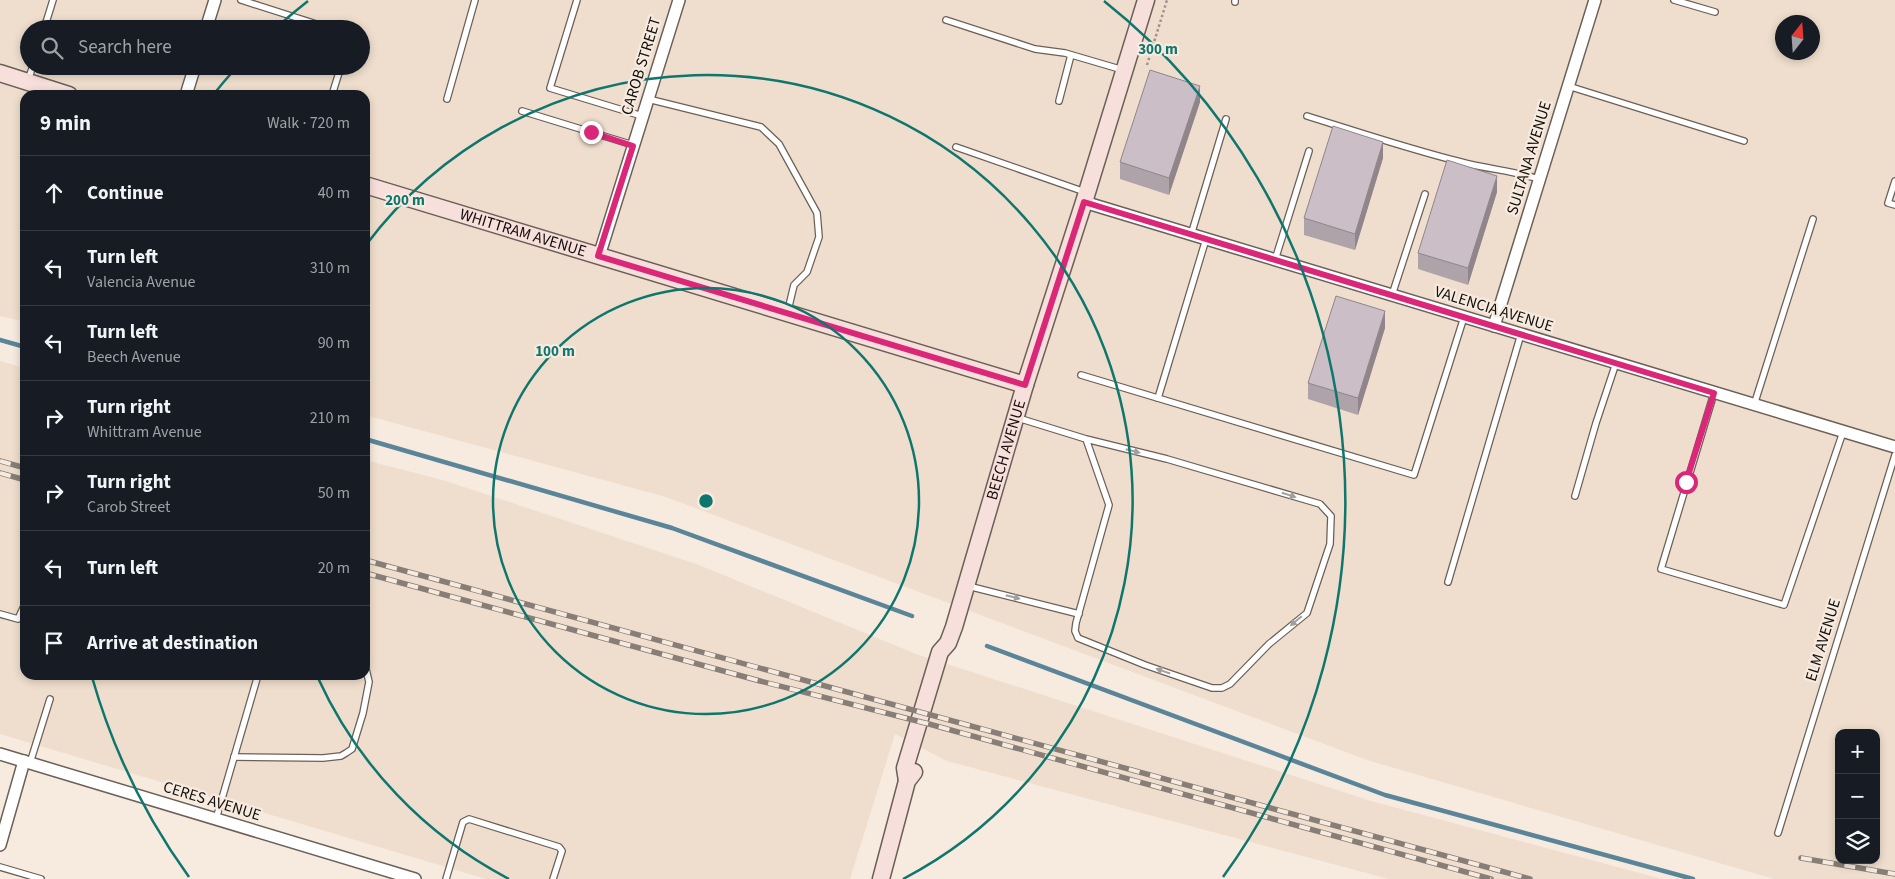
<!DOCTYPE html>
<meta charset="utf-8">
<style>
:root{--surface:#171b24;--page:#20242c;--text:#f1f3f6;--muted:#9ea1a6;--line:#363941}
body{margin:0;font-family:"Source Sans 3",sans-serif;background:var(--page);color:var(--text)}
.controls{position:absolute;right:15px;bottom:15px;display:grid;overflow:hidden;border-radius:10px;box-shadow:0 2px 8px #0003}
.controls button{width:45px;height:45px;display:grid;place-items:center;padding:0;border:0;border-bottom:1px solid var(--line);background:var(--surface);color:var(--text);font:25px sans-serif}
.compass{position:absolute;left:1775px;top:15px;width:45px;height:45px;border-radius:50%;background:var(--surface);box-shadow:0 2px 8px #0003;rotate:17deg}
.stop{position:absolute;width:15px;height:15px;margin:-11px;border:4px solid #db2777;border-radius:50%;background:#fff}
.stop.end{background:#db2777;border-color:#fff;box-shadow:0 1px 5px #0008}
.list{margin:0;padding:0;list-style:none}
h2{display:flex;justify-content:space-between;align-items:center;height:65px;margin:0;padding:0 20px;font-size:21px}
h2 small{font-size:16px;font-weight:400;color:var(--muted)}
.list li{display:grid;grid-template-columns:32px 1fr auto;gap:15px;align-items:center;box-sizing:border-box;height:75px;padding:0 20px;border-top:1px solid var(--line)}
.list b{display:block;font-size:19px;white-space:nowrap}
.list p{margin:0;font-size:16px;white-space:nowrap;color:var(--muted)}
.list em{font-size:16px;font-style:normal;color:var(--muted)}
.icon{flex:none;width:28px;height:28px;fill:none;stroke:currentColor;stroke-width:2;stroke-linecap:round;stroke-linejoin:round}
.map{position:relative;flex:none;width:1895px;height:879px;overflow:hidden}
.search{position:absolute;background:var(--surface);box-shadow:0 2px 8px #0003;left:20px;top:20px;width:350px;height:55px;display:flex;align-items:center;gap:12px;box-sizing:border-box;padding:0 18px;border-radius:28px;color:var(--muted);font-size:19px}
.panel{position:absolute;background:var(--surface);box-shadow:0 2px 8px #0003;left:20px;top:90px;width:350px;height:590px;border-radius:15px}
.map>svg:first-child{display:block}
.built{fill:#efdecd;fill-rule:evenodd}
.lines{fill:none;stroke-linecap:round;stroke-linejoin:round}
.stream{stroke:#5a8599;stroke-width:4.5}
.lane-casing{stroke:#6b6057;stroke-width:8}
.street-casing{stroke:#6b6057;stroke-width:14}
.secondary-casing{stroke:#6b6057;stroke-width:19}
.path{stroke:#9e948c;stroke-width:2.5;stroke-dasharray:2.5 2.5;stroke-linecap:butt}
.lane{stroke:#fff;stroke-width:5.5}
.street{stroke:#fff;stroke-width:11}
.secondary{stroke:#f7dfdc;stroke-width:16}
.rail-casing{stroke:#877f77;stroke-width:5.5}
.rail{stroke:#f7eadf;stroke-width:4;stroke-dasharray:11;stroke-linecap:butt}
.wall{fill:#afa3aa}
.shaded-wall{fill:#8f858b}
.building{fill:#ccbec6;stroke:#8f858b}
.oneway{fill:#a09f9d}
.route{stroke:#db2777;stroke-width:6}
.ring{fill:none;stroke:#0f766e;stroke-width:2.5}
.labels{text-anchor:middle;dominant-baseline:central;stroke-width:4.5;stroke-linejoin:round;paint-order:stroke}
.street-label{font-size:16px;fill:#120e0a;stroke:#f7eadf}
.centre{fill:#0f766e;stroke:#f7eadf;stroke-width:2.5}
.ring-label{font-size:15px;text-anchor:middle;font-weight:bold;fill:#0f766e;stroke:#f7eadf;stroke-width:4.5;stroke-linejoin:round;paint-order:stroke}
</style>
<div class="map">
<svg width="1895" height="879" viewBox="0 0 1895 879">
<rect width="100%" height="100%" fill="#f7eadf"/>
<g class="built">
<path d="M0 0H1895V879H1774L1367 760 666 497 365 415V95H25V322L0 316ZM1782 22H1812V52H1782ZM29 29H361V66H29ZM1839 733H1876V860H1839Z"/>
<polygon points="0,361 25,368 25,675 365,675 365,460 446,481 699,565 916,654 1371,801 1662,879 1389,879 947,761 895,734 850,879 486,879 0,734"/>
</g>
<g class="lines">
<g class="stream">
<polyline points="0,340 25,347"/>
<polyline points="365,439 672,528 912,616"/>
<polyline points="987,646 1385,795 1693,879"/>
</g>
<g class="lane-casing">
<g id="lane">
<polyline points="241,0 332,29"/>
<polyline points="577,0 550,88 642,116"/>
<polyline points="1674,0 1715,12"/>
<polyline points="1235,2 1235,0"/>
<polyline points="946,20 1035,49 1065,53 1123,70"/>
<polyline points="44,29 53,0"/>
<polyline points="28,80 33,66"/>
<polyline points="1568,86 1744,141"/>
<polyline points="332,95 341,66"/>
<polyline points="447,99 475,0"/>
<polyline points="648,99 761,127 779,144 817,213 819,237 807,272 794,285 788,310"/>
<polyline points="1059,101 1071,55"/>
<polyline points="522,111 633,145"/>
<path d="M1307 116C1358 132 1409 149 1461 162 1487 169 1514 171 1539 179"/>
<polyline points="956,147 1085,192"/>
<polyline points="1895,181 1888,203 1895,205"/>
<polyline points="1191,235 1226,119"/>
<polyline points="1275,260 1309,151"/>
<polyline points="1392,295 1425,194"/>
<polyline points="1081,375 1414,475 1464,317"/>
<polyline points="1714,393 1661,569 1784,605 1843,432"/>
<polyline points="1158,398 1206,239"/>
<polyline points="1754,405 1813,219"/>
<polyline points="1018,418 1086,439 1109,505 1076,623 1075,631 1078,638 1145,665 1212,688 1222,688 1230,684 1269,644 1307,613 1330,544 1331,516 1320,504 1167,459 1086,439"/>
<polyline points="1575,496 1596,423 1616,363"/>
<polyline points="1448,582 1521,334"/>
<polyline points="968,586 1079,614"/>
<polyline points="0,614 18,619 25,604"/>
<polyline points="234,757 323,758 341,756 346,753 352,749 363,713 369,682 365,665"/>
<polyline points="30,763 50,699"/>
<polyline points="216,819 258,675"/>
<polyline points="1778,833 1895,455"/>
<polyline points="0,867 41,879"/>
<polyline points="446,879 463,822 469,819 559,847 562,851 553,879"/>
</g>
</g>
<g class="street-casing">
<g id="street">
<polyline points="206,29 215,0"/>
<polyline points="186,95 195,66"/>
<polyline points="1084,202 1895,447"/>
<polyline points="599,256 679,0"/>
<polyline points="1494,326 1595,0"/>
<polyline points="0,754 415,879"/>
<polyline points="0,845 24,761"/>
</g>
</g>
<g class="secondary-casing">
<g id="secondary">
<polyline points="0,73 69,95"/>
<path id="s1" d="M365 185 1025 385"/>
<path id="s2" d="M907 781 905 768 940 652 948 643 954 627 1025 385 1084 202 1146 0"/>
<polyline points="881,879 907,781 914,772"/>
</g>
</g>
<polyline class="path" points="1147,65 1167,0"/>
<use href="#lane" class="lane"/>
<use href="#street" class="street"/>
<use href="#secondary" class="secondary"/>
<g class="rail-casing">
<g id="rail">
<polyline points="0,461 25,468"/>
<polyline points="0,473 25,480"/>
<polyline points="365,560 1530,879"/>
<polyline points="365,573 760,681 929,724 1491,879"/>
<polyline points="1801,858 1895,874"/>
</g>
</g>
<use href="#rail" class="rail"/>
</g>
<g class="wall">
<polygon points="1200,102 1169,195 1120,179 1120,162"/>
<polygon points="1383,158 1355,250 1304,235 1304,218"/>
<polygon points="1497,192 1468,285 1418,269 1418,253"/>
<polygon points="1385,328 1358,415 1308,399 1308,383"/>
</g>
<g class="shaded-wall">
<polygon points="1200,86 1200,102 1169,195 1169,178"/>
<polygon points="1383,142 1383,158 1355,250 1355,234"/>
<polygon points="1497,176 1497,192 1468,285 1468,268"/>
<polygon points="1385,311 1385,328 1358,415 1358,398"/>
</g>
<g class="building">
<polygon points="1150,70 1200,86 1169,178 1120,162"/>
<polygon points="1333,126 1383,142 1355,234 1304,218"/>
<polygon points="1447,160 1497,176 1468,268 1418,253"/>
<polygon points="1336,296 1385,311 1358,398 1308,383"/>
</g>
<defs><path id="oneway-solid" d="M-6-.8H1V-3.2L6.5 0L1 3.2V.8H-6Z" transform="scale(1.25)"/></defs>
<g class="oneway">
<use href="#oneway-solid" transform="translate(1133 451) rotate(14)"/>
<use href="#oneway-solid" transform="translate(1289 495) rotate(17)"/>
<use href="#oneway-solid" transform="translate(1013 597) rotate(14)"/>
<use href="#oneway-solid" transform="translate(1296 621) rotate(140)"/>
<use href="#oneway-solid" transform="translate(1163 671) rotate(-161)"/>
</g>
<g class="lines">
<polyline class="route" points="591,132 633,146 598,256 1025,385 1084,202 1714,393 1686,482"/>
</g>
<g class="ring">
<circle cx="706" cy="501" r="213"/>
<path d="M509 879A426 426 0 0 1 318 678M366 245A426 426 0 1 1 903 879"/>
<path d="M189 877A639 639 0 0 1 92 677M213 95A639 639 0 0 1 235 69M278 26A639 639 0 0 1 308 1M1104 1A639 639 0 0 1 1223 877"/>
</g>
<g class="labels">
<g class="street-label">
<text transform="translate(641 66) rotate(-73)">CAROB STREET</text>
<text transform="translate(1529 158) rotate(-73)">SULTANA AVENUE</text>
<text stroke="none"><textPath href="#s1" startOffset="165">WHITTRAM AVENUE</textPath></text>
<text transform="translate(1494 309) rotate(17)">VALENCIA AVENUE</text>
<text stroke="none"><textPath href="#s2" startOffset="348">BEECH AVENUE</textPath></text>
<text transform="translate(1823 640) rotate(-73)">ELM AVENUE</text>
<text transform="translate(212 801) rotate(17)">CERES AVENUE</text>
</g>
</g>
<circle cx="706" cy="501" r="8" class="centre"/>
<g class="ring-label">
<text x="1158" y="54">300 m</text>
<text x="405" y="205">200 m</text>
<text x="555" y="356">100 m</text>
</g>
</svg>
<div class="controls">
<button>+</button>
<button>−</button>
<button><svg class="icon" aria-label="layers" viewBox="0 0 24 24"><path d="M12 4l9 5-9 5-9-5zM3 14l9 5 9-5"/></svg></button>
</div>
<svg class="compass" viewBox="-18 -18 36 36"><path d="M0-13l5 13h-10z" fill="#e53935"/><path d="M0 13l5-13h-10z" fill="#9ea1a6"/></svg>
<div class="stop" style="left:1686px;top:482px"></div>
<div class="stop end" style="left:591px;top:132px"></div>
<div class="search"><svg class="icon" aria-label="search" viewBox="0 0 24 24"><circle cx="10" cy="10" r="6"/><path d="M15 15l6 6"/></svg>Search here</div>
<section class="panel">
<h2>9 min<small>Walk · 720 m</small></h2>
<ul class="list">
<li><svg class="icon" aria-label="ahead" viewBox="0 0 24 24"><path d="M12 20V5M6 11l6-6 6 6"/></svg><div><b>Continue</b></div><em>40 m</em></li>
<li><svg class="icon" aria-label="left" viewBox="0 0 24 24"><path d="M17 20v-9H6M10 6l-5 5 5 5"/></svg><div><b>Turn left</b><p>Valencia Avenue</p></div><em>310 m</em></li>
<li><svg class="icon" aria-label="left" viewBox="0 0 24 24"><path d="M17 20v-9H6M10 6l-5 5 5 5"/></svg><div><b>Turn left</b><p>Beech Avenue</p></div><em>90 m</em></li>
<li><svg class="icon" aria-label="right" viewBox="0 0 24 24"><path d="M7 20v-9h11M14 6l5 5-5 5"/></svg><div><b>Turn right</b><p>Whittram Avenue</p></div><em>210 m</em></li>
<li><svg class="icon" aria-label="right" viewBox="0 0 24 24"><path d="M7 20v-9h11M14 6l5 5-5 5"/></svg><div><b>Turn right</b><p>Carob Street</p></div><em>50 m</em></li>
<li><svg class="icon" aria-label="left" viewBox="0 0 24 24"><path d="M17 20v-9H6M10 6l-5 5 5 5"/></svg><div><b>Turn left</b></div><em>20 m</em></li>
<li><svg class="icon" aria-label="arrive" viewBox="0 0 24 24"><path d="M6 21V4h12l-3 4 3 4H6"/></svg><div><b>Arrive at destination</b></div></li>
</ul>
</section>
</div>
